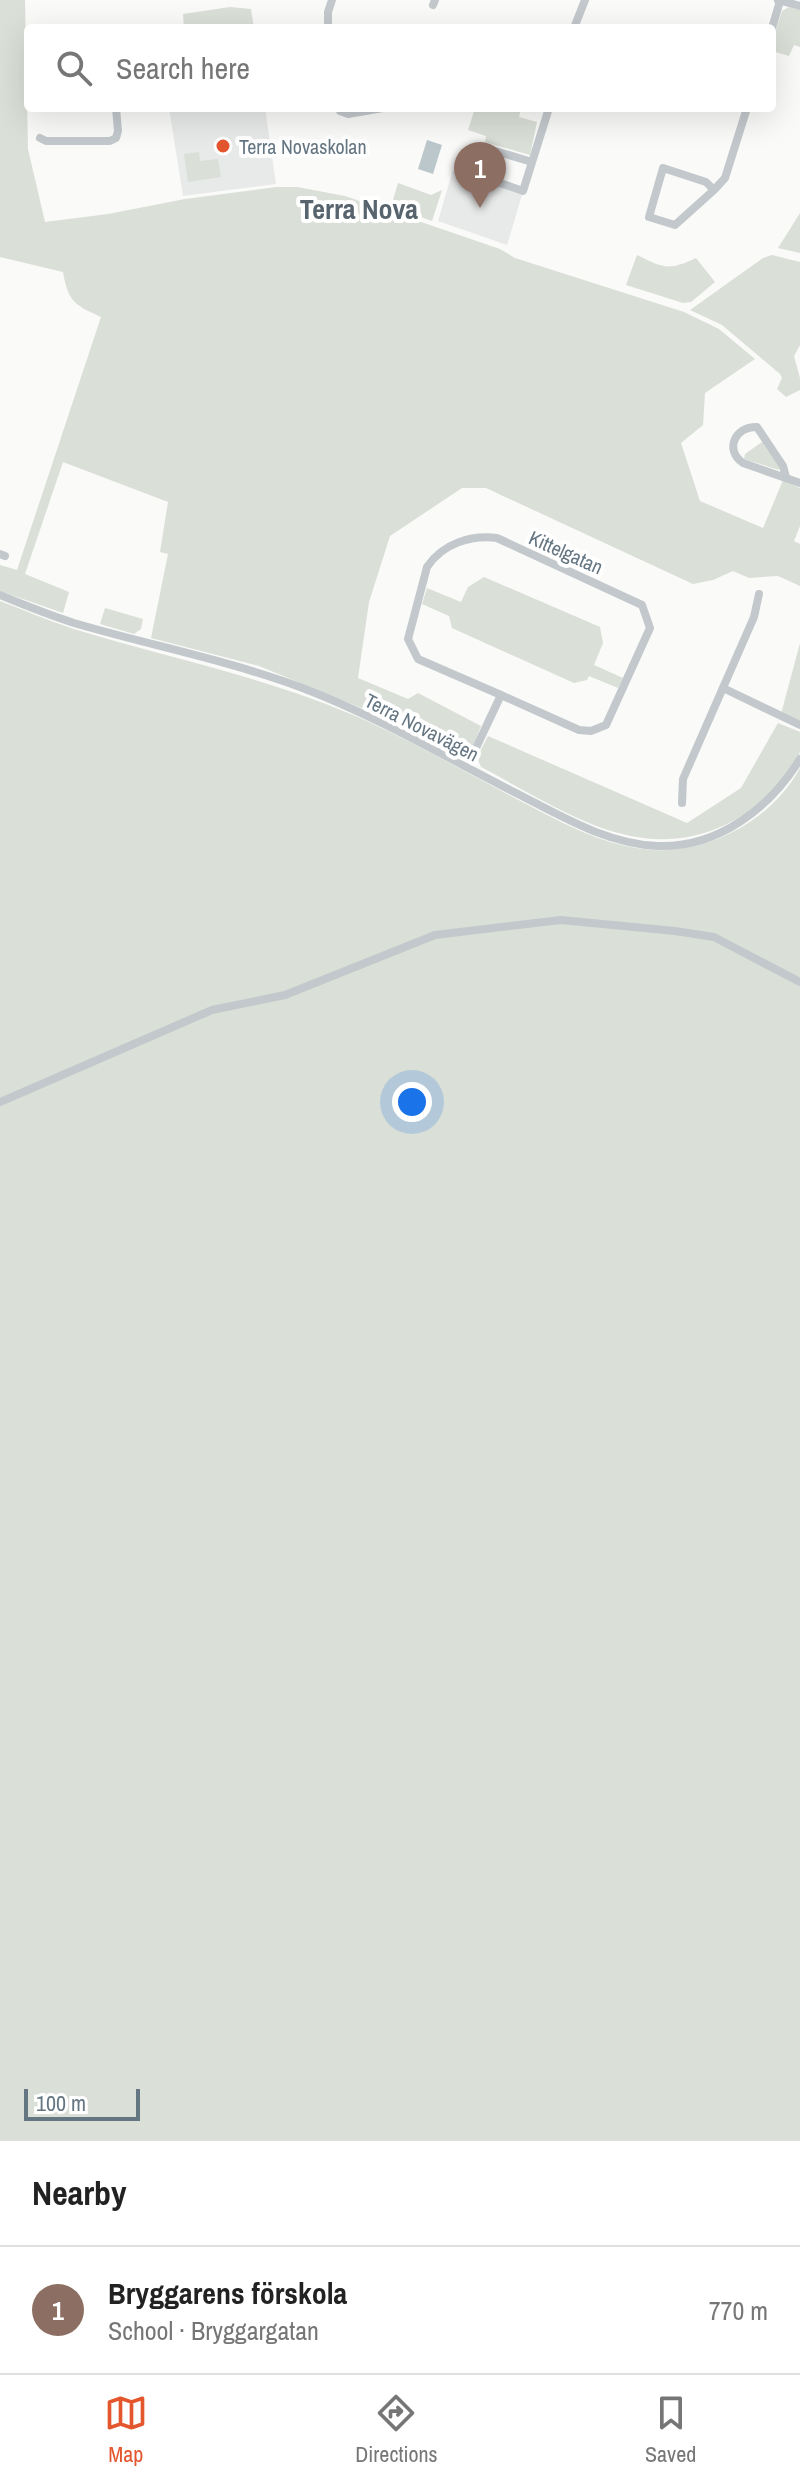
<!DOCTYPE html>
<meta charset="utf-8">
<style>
:root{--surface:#fff;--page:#f2f2f2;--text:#222;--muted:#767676;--line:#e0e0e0;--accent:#e4572e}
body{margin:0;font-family:"Archivo Narrow",sans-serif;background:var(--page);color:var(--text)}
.scale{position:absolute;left:24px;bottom:20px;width:116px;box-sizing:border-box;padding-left:8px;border:4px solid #657683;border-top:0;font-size:22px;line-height:28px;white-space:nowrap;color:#657683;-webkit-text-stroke:6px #fff;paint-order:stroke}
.you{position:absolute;left:412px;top:1102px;width:28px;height:28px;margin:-20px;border:6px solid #fff;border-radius:50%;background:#1a73e8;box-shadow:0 0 0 12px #1a73e833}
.badge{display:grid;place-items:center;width:52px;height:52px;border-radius:50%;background:var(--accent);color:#fff;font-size:26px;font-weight:700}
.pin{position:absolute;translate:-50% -66px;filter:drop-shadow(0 2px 4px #0008)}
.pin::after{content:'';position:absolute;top:42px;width:28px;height:24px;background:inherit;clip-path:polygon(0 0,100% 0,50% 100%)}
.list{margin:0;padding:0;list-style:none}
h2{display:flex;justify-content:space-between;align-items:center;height:104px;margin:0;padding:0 32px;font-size:34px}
h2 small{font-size:26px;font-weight:400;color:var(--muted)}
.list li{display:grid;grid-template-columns:52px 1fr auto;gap:24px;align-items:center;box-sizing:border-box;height:128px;padding:0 32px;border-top:2px solid var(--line)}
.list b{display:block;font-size:30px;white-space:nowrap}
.list p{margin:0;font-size:26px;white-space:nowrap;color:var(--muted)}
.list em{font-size:26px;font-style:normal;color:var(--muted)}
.icon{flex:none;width:44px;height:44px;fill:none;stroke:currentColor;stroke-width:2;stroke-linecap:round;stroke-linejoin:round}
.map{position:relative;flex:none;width:800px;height:2141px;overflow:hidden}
.search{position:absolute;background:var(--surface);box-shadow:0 8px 32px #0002;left:24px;right:24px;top:24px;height:88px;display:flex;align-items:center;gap:20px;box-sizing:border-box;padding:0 28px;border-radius:8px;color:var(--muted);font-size:30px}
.sheet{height:232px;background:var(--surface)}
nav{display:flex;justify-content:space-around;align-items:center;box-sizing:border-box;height:112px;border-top:2px solid var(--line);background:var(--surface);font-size:22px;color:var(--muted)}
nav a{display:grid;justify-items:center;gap:4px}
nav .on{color:var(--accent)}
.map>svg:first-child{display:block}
.built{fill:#e8e9e9}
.green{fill:#dadfd7}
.water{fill:#bbc7cb}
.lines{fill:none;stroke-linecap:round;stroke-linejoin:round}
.minor{stroke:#c3c8cc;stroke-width:8}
.poi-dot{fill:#e4572e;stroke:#fff;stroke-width:3}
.labels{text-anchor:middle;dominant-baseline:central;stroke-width:8;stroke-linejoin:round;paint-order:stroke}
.poi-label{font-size:20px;fill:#657683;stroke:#fff;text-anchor:start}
.street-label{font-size:20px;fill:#657683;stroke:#fff}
.district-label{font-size:28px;font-weight:bold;fill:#57646e;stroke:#fff}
</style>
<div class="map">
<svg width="800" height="2141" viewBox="0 0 800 2141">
<rect width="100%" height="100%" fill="#fafaf8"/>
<g class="built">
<polygon points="169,108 265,108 276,184 183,196"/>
<polygon points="453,170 522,195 507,245 438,221"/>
</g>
<g class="green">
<path d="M0 0H25L28 149 45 222 108 214 185 199 276 187H297L345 196 500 249 515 258 684 312 719 329 755 359 705 393 703 425 681 443 700 501 763 528 783 480 800 488V526L794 541 800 544V586L778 576 749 578 733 571 713 580 693 584 486 488H462L390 536 369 602 358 678 408 699 418 693 481 726 471 751 465 757H457L361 708 259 666 151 638 168 554 160 552 168 502 63 462 25 574 69 592 63 613 0 591V565L17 570 101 317C75 305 68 302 63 272L0 257Z"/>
<polygon points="230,7 251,9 254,28 184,28 183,14"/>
<polygon points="789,7 800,10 800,47 794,45 789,56 772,51 772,42 782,11"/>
<polygon points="475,108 521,108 519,117 537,122 530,155 485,142 486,136 468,130"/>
<polygon points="199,152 200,161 218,159 221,177 188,182 184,154"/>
<polygon points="398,183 431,195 442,190 432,221 391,207"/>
<polygon points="800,213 800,253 778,248"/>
<path d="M637 255C663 268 669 271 696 258L715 282 691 302 683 303 626 285Z"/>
<polygon points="772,255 800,262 800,345 794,356 800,378 800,390 786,397 777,389 782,378 780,374 722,325 690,310 763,258"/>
<polygon points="762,442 780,468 779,470 744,459 745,454"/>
<polygon points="484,577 600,627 603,643 594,665 623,678 618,688 589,676 587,680 574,683 452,628 449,616 422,604 427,588 461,602 468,587"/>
<path d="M0 601C24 610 49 621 74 629 172 659 275 679 369 722 423 747 476 778 530 806 570 827 608 847 654 850 712 853 773 818 800 768V2141H0Z"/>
<polygon points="105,608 143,619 141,629 134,634 100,624"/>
<polygon points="800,643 800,722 781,714"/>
<path d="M778 723 800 732C800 738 800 746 800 751 795 773 772 796 754 808 654 878 572 815 481 767L477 757 488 736 687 823 741 788Z"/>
</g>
<polygon class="water" points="427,140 442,145 433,174 418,169"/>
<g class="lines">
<g class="minor">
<polyline points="778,0 800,6"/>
<polyline points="433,5 435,0"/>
<polyline points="328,28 328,12 332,0"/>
<polyline points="574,28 585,0"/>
<polyline points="772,28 780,1"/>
<polyline points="339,108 340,111 348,114 383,108"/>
<polyline points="40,138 46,141 110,141 116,138 118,131 116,108"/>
<polyline points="532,162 482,147 474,174 523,191 549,108"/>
<polyline points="714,190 675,225 649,217 663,168 706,182 714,190 725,178 747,108"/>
<path d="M786 477 783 466 757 427C735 426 724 450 743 463L800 483"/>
<polyline points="0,554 5,556"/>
<path d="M0 595C24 605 49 615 74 623 149 645 227 660 300 687 374 715 442 755 512 791 558 814 605 844 658 846 718 848 770 808 800 759"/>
<polyline points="723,688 800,725"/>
<path d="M467 767 501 695 579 730 591 731 606 725 650 628 642 605 497 538C471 535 443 543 427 567L408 639 418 659 501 695"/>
<polyline points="682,803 683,779 754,617 759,594"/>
<polyline points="0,1102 212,1010 285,995 435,935 561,920 675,931 714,937 800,982"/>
</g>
</g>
<circle class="poi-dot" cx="223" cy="146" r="8"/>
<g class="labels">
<g class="poi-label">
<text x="239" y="146">Terra Novaskolan</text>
</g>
<g class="street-label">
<text transform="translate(566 552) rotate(24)">Kittelgatan</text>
<text transform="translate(422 727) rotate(27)">Terra Novavägen</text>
</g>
<g class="district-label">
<text x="359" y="209">Terra Nova</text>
</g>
</g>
</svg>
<div class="scale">100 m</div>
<div class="you"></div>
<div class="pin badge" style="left:480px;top:208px;background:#8d6e63">1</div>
<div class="search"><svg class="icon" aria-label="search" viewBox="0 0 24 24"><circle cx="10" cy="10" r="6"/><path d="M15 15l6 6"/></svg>Search here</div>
</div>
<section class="sheet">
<h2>Nearby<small></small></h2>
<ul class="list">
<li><span class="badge" style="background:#8d6e63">1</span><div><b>Bryggarens förskola</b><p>School · Bryggargatan</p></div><em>770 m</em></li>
</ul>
</section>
<nav>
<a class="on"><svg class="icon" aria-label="map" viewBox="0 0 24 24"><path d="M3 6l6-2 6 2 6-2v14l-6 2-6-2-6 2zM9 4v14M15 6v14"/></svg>Map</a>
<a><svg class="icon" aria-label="directions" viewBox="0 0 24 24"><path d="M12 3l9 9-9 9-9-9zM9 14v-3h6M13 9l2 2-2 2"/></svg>Directions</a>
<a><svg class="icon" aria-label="saved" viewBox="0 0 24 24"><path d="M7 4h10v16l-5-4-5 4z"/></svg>Saved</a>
</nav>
